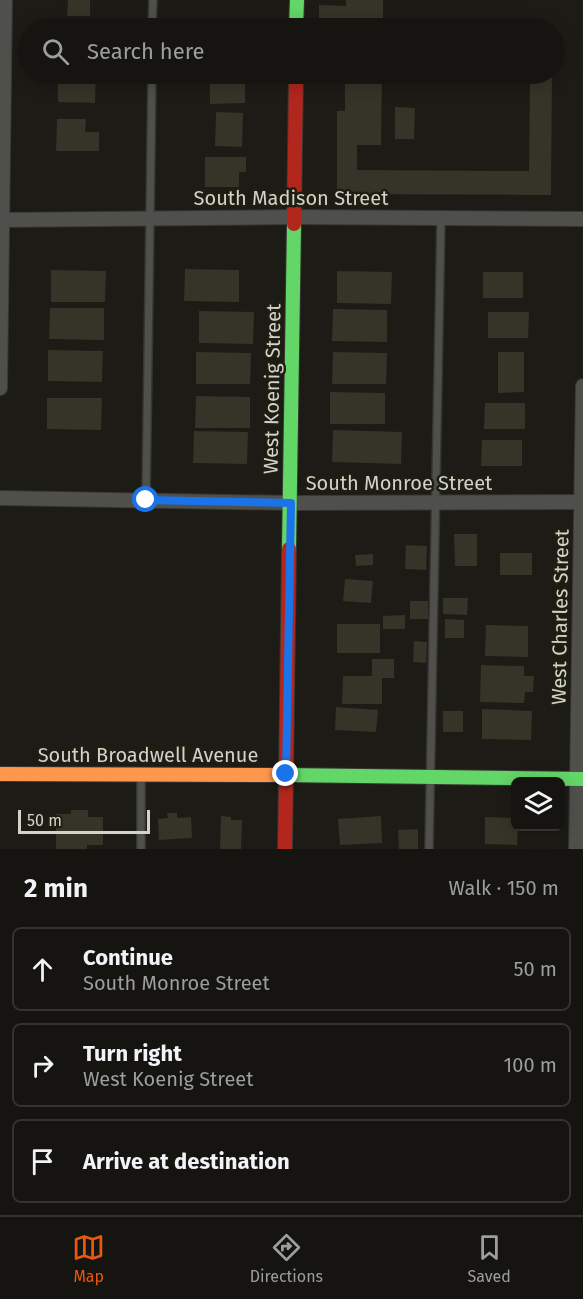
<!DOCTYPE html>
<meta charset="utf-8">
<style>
:root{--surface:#151410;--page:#22211e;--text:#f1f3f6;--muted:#9d9e9f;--line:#343330;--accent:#ea580c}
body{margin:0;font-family:"Fira Sans",sans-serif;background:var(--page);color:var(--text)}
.controls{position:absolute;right:18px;bottom:18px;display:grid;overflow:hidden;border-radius:9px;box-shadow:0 3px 15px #0003}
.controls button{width:54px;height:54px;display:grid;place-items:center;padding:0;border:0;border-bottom:2px solid var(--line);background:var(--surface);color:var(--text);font:30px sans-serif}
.scale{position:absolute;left:18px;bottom:15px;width:132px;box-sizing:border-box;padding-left:6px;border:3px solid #d3d2cb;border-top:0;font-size:16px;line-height:21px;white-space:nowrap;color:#d3d2cb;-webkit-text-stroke:4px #1f1e12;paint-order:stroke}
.stop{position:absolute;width:18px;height:18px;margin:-14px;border:4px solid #1a73e8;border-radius:50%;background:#fff}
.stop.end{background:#1a73e8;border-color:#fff;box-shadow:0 2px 6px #0008}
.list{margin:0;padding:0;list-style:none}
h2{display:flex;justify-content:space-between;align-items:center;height:78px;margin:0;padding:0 24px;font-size:26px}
h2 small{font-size:20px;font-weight:400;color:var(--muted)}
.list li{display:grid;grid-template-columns:39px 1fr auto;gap:18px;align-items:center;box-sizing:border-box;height:84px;margin:0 12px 12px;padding:0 12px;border:2px solid var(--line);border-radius:9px}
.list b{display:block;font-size:22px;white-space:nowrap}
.list p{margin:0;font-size:20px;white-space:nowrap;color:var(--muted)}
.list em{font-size:20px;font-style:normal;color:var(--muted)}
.icon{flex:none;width:33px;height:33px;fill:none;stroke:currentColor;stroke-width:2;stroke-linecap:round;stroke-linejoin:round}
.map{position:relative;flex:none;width:583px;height:849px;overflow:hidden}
.search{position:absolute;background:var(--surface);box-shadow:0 3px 15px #0003;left:18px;right:18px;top:18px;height:66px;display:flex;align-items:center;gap:15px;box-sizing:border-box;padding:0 21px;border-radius:33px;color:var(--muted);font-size:22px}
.sheet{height:366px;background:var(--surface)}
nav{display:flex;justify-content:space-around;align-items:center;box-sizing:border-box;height:84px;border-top:2px solid var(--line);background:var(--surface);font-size:16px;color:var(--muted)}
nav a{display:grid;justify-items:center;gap:3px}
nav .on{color:var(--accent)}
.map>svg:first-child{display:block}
.building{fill:#363428}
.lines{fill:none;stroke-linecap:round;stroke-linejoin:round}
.lane-casing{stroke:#373632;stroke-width:10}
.street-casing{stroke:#373632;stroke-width:16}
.fast-casing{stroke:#373632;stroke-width:16}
.slow-casing{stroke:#373632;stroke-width:16}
.jam-casing{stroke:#373632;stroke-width:16}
.lane{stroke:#4f4f4b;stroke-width:7}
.street{stroke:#4f4f4b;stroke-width:14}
.fast{stroke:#63d668;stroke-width:14}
.slow{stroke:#ff974d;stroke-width:14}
.jam{stroke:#b3261e;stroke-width:14}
.route{stroke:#1a73e8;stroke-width:8}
.labels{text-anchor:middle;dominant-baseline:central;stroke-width:5;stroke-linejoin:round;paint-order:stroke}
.street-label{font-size:20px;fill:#d3d2cb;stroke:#1f1e12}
</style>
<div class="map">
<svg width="583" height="849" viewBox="0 0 583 849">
<rect width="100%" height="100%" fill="#1c1b15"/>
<g class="building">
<polygon points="68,0 90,0 90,16 67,16"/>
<polygon points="346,0 383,0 383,28 319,28 319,5 346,6"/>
<polygon points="58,74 96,74 95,103 58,102"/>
<polygon points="345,74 382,74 381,145 357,145 357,170 529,171 530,74 552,74 551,195 337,194 337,111 345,111"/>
<polygon points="210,76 245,76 245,103 210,104"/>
<polygon points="395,107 415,108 414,139 395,139"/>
<polygon points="216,112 243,113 242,147 215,146"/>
<polygon points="57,119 86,119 85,132 99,132 99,151 56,151"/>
<polygon points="205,157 246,157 246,172 239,172 239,187 205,187"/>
<polygon points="185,269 239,270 239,302 184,301"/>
<polygon points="51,270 106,271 105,302 51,302"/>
<polygon points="337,271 392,272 391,304 337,303"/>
<rect x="483" y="272" width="40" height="26"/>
<polygon points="50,308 104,308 104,340 49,339"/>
<polygon points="333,309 387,310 387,342 332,341"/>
<polygon points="199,311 254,312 253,344 199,343"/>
<polygon points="488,312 529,312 528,338 488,338"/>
<polygon points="48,350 103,351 102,382 48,381"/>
<polygon points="196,352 251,353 250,384 196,384"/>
<polygon points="333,352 387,353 386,384 332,384"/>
<polygon points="498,352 524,352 524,392 498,393"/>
<polygon points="330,392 385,393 385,424 330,424"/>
<polygon points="196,396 250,397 250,428 195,428"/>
<polygon points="47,398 102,398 101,430 47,429"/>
<polygon points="485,403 525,403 525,429 484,429"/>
<polygon points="333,430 402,432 401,464 332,462"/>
<polygon points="194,431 248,432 247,464 193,463"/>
<polygon points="482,440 522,440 522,466 481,466"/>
<polygon points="454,534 477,534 477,566 455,566"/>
<polygon points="406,545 427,546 426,570 405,569"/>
<rect x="500" y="553" width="32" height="22"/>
<polygon points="373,554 373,565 356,566 355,555"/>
<polygon points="345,579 373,581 371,603 343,601"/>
<polygon points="443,598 468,598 467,615 443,614"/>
<rect x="410" y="601" width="18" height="18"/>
<polygon points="405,615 405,629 383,629 383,616"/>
<polygon points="445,619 464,620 464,638 445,638"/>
<rect x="337" y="624" width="43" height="29"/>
<polygon points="486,625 528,626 528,657 485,656"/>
<polygon points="414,641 427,642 426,663 413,662"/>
<polygon points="372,659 394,659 394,678 382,678 382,704 342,704 343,676 372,676"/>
<polygon points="481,665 524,666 524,676 534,676 533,692 525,692 524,703 480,702"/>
<polygon points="336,707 378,710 376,732 335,730"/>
<polygon points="482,709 532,711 531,740 482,739"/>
<rect x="443" y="711" width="20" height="21"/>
<polygon points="71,810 88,810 88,817 103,817 103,845 87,845 87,849 56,849 56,814 71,814"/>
<polygon points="167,813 177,813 177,818 191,817 192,838 159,840 158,819 168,818"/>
<polygon points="221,816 231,817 231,820 242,820 241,849 220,849"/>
<polygon points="381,816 382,843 340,845 338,819"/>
<polygon points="485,817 516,818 516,826 518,826 517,845 485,844"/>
<polygon points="418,829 418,849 399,849 398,830"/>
</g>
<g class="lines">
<g class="lane-casing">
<g id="lane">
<polyline points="152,28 153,0"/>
<polyline points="146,500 152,74"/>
<polyline points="141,849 141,777"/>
<polyline points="429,849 441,218"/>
</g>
</g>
<g class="street-casing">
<g id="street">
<polyline points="0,220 294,217 583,219"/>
<polyline points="0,388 5,0"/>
<polyline points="0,498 291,503 583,502"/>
<polyline points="576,849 583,386"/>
</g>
</g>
<g class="fast-casing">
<g id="fast">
<polyline points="296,28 297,0"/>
<polyline points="289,549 294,224"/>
<polyline points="284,775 583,779"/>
</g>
</g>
<g class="slow-casing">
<polyline id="slow" points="0,774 284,775"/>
</g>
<g class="jam-casing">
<g id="jam">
<polyline points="294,224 296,74"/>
<polyline points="285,849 289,549"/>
</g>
</g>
<use href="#lane" class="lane"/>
<use href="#street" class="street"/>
<use href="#fast" class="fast"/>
<use href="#slow" class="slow"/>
<use href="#jam" class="jam"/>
</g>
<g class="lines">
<polyline class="route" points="146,500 291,503 286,774"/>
</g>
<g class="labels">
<g class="street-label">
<text x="291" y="198">South Madison Street</text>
<text transform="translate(272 389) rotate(-89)">West Koenig Street</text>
<text x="399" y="483">South Monroe Street</text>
<text transform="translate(560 617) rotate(-89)">West Charles Street</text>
<text x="148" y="755">South Broadwell Avenue</text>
</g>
</g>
</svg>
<div class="controls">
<button><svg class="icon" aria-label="layers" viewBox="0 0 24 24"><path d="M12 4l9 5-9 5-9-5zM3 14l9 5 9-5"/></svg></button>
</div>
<div class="scale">50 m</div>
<div class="stop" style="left:146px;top:500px"></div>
<div class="stop end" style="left:286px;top:774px"></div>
<div class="search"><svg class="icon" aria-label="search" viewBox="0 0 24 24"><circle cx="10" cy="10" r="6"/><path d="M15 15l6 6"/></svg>Search here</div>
</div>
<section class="sheet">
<h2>2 min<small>Walk · 150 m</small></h2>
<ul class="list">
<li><svg class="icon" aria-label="ahead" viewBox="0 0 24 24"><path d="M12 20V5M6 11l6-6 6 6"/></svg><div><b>Continue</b><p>South Monroe Street</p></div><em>50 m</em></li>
<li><svg class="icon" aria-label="right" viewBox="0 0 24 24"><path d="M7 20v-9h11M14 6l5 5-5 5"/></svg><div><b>Turn right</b><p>West Koenig Street</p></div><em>100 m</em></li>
<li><svg class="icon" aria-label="arrive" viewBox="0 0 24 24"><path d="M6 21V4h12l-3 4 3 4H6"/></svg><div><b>Arrive at destination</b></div></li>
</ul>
</section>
<nav>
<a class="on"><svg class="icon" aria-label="map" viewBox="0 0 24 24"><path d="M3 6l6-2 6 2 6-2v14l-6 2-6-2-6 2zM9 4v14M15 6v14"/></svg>Map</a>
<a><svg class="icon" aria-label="directions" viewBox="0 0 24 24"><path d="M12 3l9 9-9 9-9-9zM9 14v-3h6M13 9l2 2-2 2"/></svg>Directions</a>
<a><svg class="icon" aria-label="saved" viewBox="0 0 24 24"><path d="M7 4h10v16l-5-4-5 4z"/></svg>Saved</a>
</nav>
